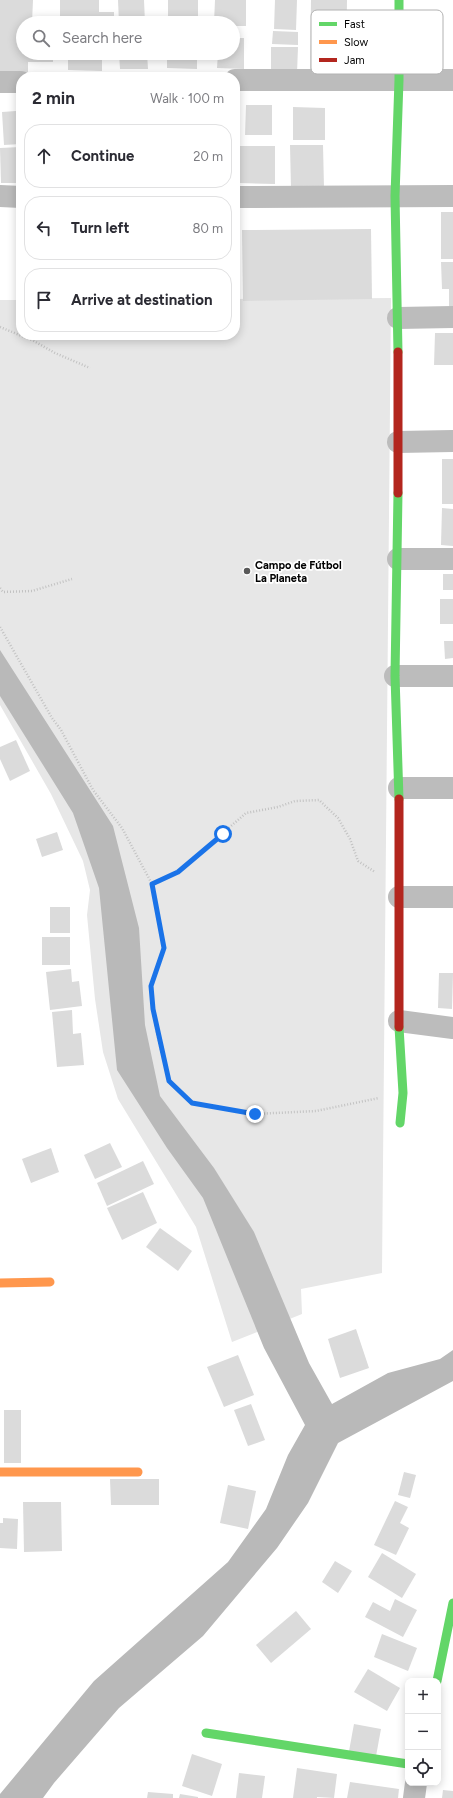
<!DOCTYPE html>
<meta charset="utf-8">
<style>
:root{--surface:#fff;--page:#f7f7f7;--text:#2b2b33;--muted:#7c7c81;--line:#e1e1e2}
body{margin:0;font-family:Figtree,sans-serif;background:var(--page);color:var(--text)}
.controls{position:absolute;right:12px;bottom:12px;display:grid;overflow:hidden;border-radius:8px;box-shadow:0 2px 10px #0003}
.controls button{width:36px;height:36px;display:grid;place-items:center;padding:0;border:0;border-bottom:1px solid var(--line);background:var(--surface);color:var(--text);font:20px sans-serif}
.stop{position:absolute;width:12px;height:12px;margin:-9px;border:3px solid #1a73e8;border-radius:50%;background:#fff}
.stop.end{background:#1a73e8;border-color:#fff;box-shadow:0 1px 4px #0008}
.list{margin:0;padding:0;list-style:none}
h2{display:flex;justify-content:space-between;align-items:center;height:52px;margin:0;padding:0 16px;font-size:17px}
h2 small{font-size:13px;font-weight:400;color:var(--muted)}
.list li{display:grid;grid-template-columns:26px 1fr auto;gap:12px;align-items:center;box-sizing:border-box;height:64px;margin:0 8px 8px;padding:0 8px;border:1px solid var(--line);border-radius:16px}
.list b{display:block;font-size:15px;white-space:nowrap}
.list em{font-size:13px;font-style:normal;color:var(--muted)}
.icon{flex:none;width:22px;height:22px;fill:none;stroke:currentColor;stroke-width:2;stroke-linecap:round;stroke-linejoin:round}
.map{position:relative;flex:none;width:453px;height:1798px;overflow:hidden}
.search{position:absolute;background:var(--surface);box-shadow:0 2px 10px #0003;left:16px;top:16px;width:224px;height:44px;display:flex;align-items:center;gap:10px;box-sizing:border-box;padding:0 14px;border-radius:22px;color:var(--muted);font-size:15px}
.panel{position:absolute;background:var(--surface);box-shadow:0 2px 10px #0003;left:16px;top:72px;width:224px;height:268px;border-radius:16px}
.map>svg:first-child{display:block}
.green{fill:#e7e7e7}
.water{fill:#b9b9b9}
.building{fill:#dbdbdb}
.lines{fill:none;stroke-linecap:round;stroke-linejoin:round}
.path{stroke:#c2c2c2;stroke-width:2.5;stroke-dasharray:1 2;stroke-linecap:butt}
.street{stroke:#bcbcbc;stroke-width:22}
.fast{stroke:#63d668;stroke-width:9}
.slow{stroke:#ff974d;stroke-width:9}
.jam{stroke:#b3261e;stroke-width:9}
.route{stroke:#1a73e8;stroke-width:5}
.poi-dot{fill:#595959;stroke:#fff;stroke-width:1.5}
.labels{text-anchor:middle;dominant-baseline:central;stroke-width:3.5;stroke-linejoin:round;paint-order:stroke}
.poi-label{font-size:11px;font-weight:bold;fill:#000;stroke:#fff;text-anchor:start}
.key{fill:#fff;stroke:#b2b2b2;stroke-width:1}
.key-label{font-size:11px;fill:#000}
</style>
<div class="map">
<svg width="453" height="1798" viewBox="0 0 453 1798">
<rect width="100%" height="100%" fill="#fff"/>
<polygon class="green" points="391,298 382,1273 301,1289 302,1314 232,1342 196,1227 118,1099 103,1052 95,999 87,915 90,890 83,861 51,794 0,705 0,300 21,300 21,335 235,335 235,299"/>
<polygon class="water" points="0,650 113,826 139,928 145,1025 160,1096 214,1168 254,1232 309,1363 332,1404 388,1373 440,1359 453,1350 453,1381 338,1443 308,1503 277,1548 203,1636 119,1708 54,1783 43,1798 0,1798 0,1794 94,1681 228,1562 266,1509 288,1455 305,1425 264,1348 203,1198 167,1148 117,1070 99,888 73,813 0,696"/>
<g class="building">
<polygon points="0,0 33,0 32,23 23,23 23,53 53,53 53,62 28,62 28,72 0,71"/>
<polygon points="60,0 99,0 99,12 114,12 114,23 60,23"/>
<polygon points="118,0 144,0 145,23 119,23"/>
<rect x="168" y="0" width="30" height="23"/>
<polygon points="215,0 246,0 246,26 233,26 233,23 214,23"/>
<polygon points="275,0 297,0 296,30 274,29"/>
<polygon points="311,0 347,0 346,78 310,77"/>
<polygon points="273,31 298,32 298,45 272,44"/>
<polygon points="233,38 244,38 244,69 217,68 218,53 233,53"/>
<polygon points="271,47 298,47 297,73 271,73"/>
<polygon points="68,53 102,53 102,71 68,70"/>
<polygon points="119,53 147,53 148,69 120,69"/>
<polygon points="167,53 197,53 197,69 167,68"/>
<polygon points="16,104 21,104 21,144 4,145 2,112 16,111"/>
<polygon points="246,105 272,105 272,135 245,135"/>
<polygon points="293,107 325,108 325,140 293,140"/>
<polygon points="290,145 323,145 324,188 291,189"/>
<polygon points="240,146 275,146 275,184 239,183"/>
<polygon points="21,147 21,183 1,183 0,148"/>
<rect x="441" y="212" width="12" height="47"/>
<polygon points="371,229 372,299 243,301 242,230"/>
<polygon points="235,233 238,233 240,303 235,303"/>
<polygon points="441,262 453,262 453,306 449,306 449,289 442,289"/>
<polygon points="435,333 453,333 453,365 434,365"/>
<rect x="442" y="459" width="11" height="45"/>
<polygon points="442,508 453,509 453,546 441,545"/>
<rect x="443" y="574" width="10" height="16"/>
<rect x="440" y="599" width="13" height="25"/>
<polygon points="444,641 453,641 453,658 445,659"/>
<polygon points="16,740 30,771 10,781 0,759 0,747"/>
<polygon points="57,832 63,850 42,857 36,839"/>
<rect x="50" y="907" width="20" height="26"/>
<rect x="42" y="937" width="28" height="28"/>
<polygon points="71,969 72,982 79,981 82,1006 50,1010 46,972"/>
<polygon points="439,973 453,973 452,1009 438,1008"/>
<polygon points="72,1010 73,1034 81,1033 84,1065 57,1067 52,1012"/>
<polygon points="110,1143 122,1167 95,1179 84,1155"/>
<polygon points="51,1148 59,1172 31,1183 22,1159"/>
<polygon points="143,1161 154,1184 107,1206 97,1183"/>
<polygon points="143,1192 157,1223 122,1240 107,1208"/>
<polygon points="160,1228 192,1251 178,1271 146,1247"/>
<polygon points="356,1329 369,1368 340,1378 328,1339"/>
<polygon points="238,1355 254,1395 224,1407 207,1367"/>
<polygon points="251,1404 265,1440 248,1446 234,1410"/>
<rect x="4" y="1410" width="17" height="53"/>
<polygon points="404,1472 416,1475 410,1498 398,1495"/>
<polygon points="110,1479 159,1479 159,1505 111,1505"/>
<polygon points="228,1485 256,1491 248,1529 220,1523"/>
<polygon points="395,1501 408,1507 400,1523 409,1528 396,1555 374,1545"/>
<polygon points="23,1502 61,1502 62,1551 24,1552"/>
<polygon points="3,1518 18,1519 17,1549 0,1548 0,1523 3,1523"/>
<polygon points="382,1553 416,1574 402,1598 368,1577"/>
<polygon points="335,1561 352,1571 338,1593 322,1582"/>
<polygon points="395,1599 417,1610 403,1637 365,1617 373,1602 390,1611"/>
<polygon points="296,1611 311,1629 271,1663 256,1645"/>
<polygon points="382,1634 417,1648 408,1671 374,1657"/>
<polygon points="368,1669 400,1688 387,1711 354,1692"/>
<polygon points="354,1724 381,1729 376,1756 349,1751"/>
<polygon points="192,1754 222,1764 212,1796 182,1786"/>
<polygon points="297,1768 337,1774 334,1798 317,1797 317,1798 293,1798"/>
<polygon points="239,1773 265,1776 262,1798 236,1798"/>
<polygon points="350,1782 399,1789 398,1798 347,1798"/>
<polygon points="443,1790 453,1791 453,1798 442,1798"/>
<polygon points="148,1792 173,1794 173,1798 147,1798"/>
<polygon points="180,1794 198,1797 198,1798 179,1798"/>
</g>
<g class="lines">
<g class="path">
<polyline points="0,327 34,341 55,353 90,368"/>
<polyline points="0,588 3,592 32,591 72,579"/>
<polyline points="0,627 52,718 61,730 93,790 122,828 152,884 164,948 151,986 153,1009 157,1034 169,1081 192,1103 255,1114 316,1111 379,1098"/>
<polyline points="152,884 178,872 246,813 278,807 295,801 319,800 338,818 350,839 358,861 375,872"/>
</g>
<g class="street">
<polyline points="235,80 453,80"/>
<polyline points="0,82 21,82"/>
<polyline points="0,196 21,197"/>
<polyline points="235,197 453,196"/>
<polyline points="398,318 453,317"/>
<polyline points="398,442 453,441"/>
<polyline points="398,559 453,559"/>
<polyline points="395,676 453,676"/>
<polyline points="399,788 453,788"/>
<polyline points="399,897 453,897"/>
<polyline points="399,1021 453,1028"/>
<polyline points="414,1798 416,1783"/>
</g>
<g class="fast">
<polyline points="398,352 395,196 399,80 399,0"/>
<polyline points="398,493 395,676 399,799"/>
<polyline points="399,1027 403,1093 400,1123"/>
<polyline points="437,1681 453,1603"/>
<polyline points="206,1733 408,1764"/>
</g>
<g class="slow">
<polyline points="0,1283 50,1282"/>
<polyline points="0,1472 138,1472"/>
</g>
<g class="jam">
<polyline points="398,352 398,493"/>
<polyline points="399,799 399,1027"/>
</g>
</g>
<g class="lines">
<polyline class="route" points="223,834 178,872 152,884 164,948 151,986 153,1009 169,1081 192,1103 255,1114"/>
</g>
<circle class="poi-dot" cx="247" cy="571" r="4"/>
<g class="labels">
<g class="poi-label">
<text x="255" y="565">Campo de Fútbol<tspan x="255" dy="13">La Planeta</tspan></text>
</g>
</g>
<rect x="311" y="10" width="132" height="64" rx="6" class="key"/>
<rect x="319" y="22" width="18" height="4" fill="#63d668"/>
<rect x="319" y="40" width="18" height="4" fill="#ff974d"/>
<rect x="319" y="58" width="18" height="4" fill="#b3261e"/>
<g class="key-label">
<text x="344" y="28">Fast</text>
<text x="344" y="46">Slow</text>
<text x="344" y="64">Jam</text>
</g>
</svg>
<div class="controls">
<button>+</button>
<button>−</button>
<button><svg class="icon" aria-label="locate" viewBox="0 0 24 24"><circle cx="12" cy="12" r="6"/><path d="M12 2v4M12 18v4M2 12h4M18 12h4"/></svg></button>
</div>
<div class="stop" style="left:223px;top:834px"></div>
<div class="stop end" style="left:255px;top:1114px"></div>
<div class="search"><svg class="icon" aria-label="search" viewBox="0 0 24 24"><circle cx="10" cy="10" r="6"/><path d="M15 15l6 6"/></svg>Search here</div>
<section class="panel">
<h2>2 min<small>Walk · 100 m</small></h2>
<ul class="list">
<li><svg class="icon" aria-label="ahead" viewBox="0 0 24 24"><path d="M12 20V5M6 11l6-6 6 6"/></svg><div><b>Continue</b></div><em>20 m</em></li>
<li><svg class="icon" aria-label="left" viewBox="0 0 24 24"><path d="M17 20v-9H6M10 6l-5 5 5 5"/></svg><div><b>Turn left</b></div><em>80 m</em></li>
<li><svg class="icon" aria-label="arrive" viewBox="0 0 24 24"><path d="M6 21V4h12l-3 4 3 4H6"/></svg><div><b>Arrive at destination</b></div></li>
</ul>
</section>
</div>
